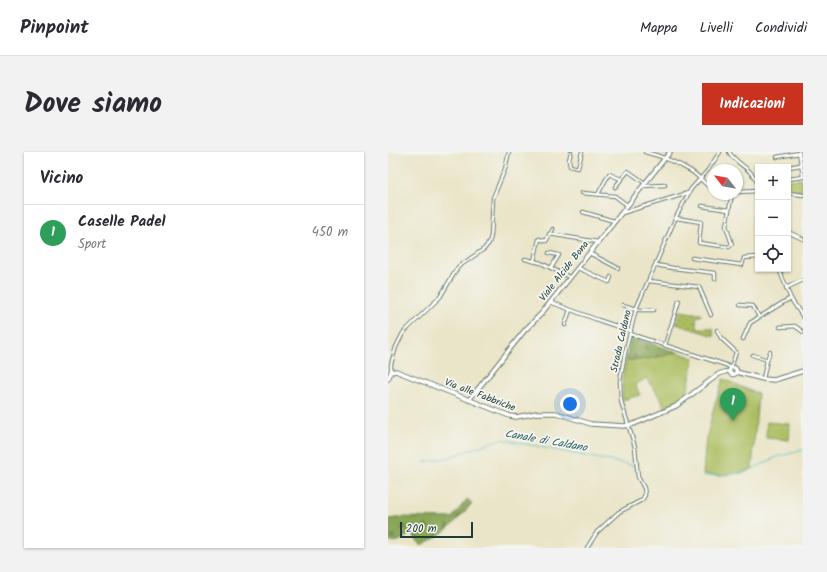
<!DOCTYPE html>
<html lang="it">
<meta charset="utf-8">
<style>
:root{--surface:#fff;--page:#f2f2f3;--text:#2b2b33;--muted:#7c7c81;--line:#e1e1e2;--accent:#c8321e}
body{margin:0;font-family:Kalam,sans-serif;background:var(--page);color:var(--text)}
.controls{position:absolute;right:12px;top:12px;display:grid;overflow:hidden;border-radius:0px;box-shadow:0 1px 3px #0004}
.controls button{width:36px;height:36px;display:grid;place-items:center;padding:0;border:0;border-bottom:1px solid var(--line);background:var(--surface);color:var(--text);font:20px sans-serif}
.compass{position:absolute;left:319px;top:12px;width:36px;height:36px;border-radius:50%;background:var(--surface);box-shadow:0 1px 3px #0004;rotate:301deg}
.scale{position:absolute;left:12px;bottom:10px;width:73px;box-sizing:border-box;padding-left:4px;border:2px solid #1f3d34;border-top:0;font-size:11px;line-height:14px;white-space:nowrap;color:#1f3d34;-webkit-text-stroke:3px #f6f6f2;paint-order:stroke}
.you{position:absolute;left:182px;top:252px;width:14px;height:14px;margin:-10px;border:3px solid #fff;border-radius:50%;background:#1a73e8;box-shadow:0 0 0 6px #1a73e833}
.badge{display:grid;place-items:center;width:26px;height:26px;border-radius:50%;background:var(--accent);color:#fff;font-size:13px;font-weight:700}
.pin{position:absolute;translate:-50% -33px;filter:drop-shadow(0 1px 2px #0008)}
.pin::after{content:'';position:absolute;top:21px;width:14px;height:12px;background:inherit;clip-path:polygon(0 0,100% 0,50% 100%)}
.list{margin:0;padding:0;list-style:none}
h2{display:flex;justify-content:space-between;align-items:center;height:52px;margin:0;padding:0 16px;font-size:17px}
h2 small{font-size:13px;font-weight:400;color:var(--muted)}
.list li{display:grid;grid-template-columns:26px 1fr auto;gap:12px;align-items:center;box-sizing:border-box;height:56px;padding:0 16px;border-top:1px solid var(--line)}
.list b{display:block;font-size:15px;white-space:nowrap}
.list p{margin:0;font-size:13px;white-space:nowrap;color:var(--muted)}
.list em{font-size:13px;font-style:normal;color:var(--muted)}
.icon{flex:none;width:22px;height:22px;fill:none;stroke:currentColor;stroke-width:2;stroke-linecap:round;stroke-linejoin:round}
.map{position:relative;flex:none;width:415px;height:396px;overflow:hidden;border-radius:0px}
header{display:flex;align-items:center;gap:24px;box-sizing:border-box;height:56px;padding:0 20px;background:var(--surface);border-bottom:1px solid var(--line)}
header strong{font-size:19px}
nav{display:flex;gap:22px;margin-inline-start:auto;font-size:14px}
.intro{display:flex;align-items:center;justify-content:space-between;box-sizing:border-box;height:96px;padding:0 24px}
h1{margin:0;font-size:28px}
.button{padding:10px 18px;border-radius:0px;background:var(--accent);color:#fff;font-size:14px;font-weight:700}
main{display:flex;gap:24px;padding:0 24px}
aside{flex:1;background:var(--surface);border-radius:0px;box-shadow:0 1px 3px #0004}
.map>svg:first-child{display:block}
.grass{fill:#acbe61;stroke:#667e4a}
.forest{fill:url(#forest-firs);stroke:#547146}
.park{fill:url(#park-dots);stroke:#667e4a}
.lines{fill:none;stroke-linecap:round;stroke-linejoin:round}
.stream{stroke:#47b5c2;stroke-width:1}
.minor-casing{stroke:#667868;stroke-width:4.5}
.tertiary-casing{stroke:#667868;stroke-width:5.5}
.minor{stroke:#fff;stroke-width:2.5}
.tertiary{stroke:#fff;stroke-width:3.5}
.labels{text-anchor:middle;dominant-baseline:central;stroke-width:3.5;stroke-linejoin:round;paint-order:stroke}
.street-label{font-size:10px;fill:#1f3d34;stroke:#f6f6f2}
.water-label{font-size:11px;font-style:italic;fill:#2b615f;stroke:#f6f6f2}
</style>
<header>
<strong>Pinpoint</strong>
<nav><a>Mappa</a><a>Livelli</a><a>Condividi</a></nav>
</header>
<div class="intro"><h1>Dove siamo</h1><a class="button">Indicazioni</a></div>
<main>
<aside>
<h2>Vicino<small></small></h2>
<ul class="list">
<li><span class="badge" style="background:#2e9e5b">1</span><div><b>Caselle Padel</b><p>Sport</p></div><em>450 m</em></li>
</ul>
</aside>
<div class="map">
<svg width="415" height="396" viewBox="0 0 415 396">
<defs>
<pattern id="forest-firs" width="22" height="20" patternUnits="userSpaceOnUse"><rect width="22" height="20" fill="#89a557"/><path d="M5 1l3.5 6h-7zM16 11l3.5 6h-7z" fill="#6f8849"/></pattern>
<pattern id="park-dots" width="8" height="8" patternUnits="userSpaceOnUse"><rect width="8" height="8" fill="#acbe61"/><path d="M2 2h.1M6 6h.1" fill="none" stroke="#8b9c51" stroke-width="1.8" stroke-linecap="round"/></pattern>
</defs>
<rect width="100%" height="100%" fill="#f6f6f2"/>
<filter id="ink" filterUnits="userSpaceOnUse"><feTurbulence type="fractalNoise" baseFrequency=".025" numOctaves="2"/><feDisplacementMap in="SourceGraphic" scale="8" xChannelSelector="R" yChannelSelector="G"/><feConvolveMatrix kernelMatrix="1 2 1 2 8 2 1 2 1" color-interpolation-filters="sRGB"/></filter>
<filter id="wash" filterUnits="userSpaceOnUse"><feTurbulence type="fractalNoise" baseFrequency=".012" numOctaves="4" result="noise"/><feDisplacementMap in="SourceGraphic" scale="16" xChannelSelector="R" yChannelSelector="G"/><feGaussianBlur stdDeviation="0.9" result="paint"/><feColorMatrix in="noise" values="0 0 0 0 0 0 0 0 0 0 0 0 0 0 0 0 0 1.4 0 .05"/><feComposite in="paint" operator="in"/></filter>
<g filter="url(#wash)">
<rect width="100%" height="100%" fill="#eae5c8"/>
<g class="grass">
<polygon points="414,27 415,40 400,38 400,28"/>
<path d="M289 200 306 206 299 242 277 257C274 245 265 237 258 226L247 233 252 243 235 248 234 228 238 208C254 209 273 205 289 200Z"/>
<path d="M335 227 370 242 364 317C352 322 328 325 315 322L318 284H319L326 255Z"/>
<polygon points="379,270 402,272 401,288 378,286"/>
</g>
<g class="forest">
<path d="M243 185 289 200C273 205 255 209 238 208Z"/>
<path d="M79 347 84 351C68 371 56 382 33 393L23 381C16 386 9 393 0 388V367L14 365 64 366Z"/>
</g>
<polygon class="park" points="292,159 313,162 313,164 308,165 309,176 325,176 326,184 288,172"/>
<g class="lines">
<g class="stream">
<polyline points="36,310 59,306 113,287 247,314 248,320"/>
<polyline points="316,324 356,321 389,305 415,298"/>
</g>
</g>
</g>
<g filter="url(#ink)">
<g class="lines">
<g class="minor-casing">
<g id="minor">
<polyline points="183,0 181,8 182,14 190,16 194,0"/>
<path d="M257 0C273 4 288 10 303 19 311 24 316 32 325 37"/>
<path d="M341 0C350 14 363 15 370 32"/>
<polyline points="411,0 415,24"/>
<polyline points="389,5 411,1"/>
<polyline points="400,15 413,13"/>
<polyline points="400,27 415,25"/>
<polyline points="255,34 277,33"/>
<polyline points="227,35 240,19 257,31"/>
<polyline points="349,40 370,39"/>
<polyline points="194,41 227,44 239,53"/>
<polyline points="400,41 415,43"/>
<polyline points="210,42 221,22 233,27"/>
<polyline points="314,54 341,58"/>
<polyline points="195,60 226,69"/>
<polyline points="234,61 300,41"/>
<polyline points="288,66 313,70 311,91 341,95 344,92 338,74 344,42"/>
<polyline points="400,80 415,87"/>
<polyline points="161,82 210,90"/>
<polyline points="161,101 171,103 163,116"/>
<polyline points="201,101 230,116"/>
<polyline points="304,106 354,113 356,106 370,105"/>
<polyline points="137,107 153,111 181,125"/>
<polyline points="146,109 151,87 158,89 165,77"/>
<polyline points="268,113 285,116 327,121 327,127"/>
<polyline points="190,116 221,130 223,125"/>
<polyline points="391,117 403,147 415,165"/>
<polyline points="261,129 311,135 323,163"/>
<polyline points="398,136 415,128"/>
<polyline points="162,150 210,168 243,179"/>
<polyline points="235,153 252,158 266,158"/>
<polyline points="352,153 365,154 371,165"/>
<polyline points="177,173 182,158"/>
<polyline points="392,175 407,174 415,180"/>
<polyline points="329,178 333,186 348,200 343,216"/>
<polyline points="242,182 338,213 343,216"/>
<polyline points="355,187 362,171 399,148 403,147"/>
<polyline points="277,193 291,149"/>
<polyline points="365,203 379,208"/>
<polyline points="3,220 3,212 8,195 15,181 52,145 70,115 96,97 101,91 103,84 105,46 117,17 121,0"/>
<polyline points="337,220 341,219"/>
<polyline points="375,227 379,208 382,200"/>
<polyline points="199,396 209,380 231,360 254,348 257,343 256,336 250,325 247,295 233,249 232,228 237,201 248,157 288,65 303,37 320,18 332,0"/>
</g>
</g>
<g class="tertiary-casing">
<g id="tertiary">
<circle cx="345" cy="219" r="3.5"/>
<polyline points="348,220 375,227 386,228 415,219"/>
<polyline points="0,227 3,220 8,219 122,264 128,265 149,261 168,261 203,272 236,274 246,272 288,254 331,222 337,220"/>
<polyline points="81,248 137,178 153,162 282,0"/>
</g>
</g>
<use href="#minor" class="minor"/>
<use href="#tertiary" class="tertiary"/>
</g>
</g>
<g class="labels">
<g class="street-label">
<text transform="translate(176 119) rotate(-52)">Viale Alcide Bona</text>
<text transform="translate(233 189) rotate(-77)">Strada Caldano</text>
<text transform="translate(92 243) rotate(21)">Via alle Fabbriche</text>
</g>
<g class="water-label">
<text transform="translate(158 289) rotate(10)">Canale di Caldano</text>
</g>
</g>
</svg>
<div class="controls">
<button>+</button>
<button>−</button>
<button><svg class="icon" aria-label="locate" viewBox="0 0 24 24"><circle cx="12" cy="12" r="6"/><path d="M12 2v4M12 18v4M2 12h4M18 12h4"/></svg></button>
</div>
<svg class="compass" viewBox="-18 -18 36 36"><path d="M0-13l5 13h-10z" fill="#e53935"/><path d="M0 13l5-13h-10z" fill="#7c7c81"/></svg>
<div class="scale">200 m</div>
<div class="you"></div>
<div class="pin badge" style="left:345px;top:269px;background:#2e9e5b">1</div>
</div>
</main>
